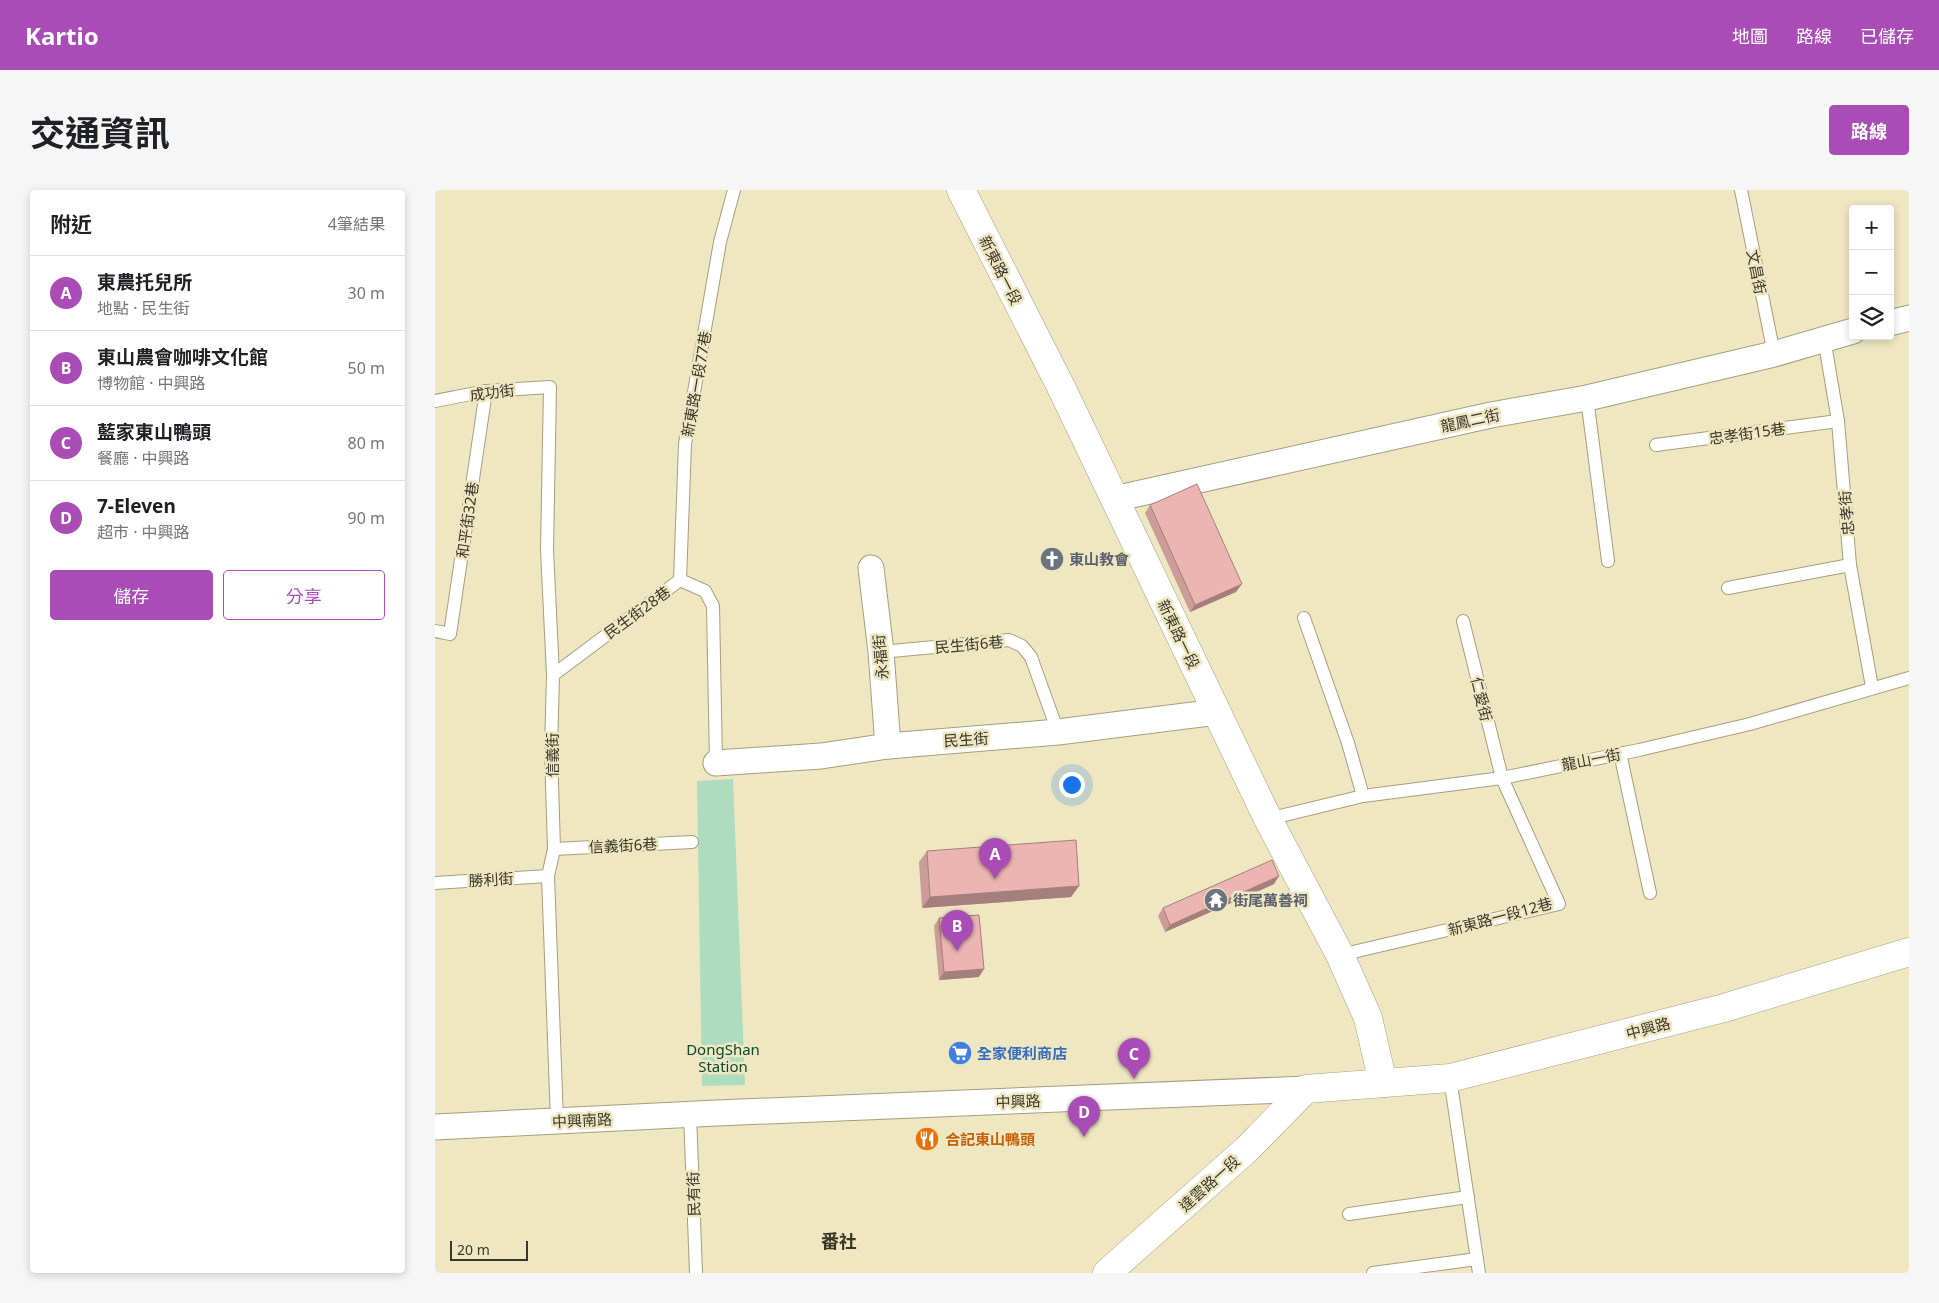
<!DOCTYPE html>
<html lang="zh-TW">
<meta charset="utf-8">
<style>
:root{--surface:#fff;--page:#f6f6f6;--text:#202124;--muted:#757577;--line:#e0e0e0;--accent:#a94cb6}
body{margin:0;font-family:"Noto Sans","Noto Sans TC",sans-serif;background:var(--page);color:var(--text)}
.controls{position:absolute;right:15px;top:15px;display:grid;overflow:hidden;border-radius:5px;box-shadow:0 2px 8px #0003}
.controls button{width:45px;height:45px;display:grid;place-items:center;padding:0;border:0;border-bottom:1px solid var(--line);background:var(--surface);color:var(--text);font:25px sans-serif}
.scale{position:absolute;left:15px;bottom:12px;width:78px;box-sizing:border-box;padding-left:5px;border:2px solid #3a3729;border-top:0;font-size:14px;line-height:18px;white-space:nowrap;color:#3a3729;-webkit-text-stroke:4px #eee7c2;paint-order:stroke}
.you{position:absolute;left:636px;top:594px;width:18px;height:18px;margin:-12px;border:4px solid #fff;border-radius:50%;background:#1a73e8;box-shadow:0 0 0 8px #1a73e833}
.badge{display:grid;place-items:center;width:32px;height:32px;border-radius:50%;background:var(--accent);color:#fff;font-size:16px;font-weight:700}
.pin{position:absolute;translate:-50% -41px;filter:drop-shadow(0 1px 2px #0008)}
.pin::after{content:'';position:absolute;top:26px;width:18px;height:15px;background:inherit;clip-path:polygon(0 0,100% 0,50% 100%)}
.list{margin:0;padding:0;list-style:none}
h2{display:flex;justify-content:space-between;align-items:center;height:65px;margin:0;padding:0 20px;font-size:21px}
h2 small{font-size:16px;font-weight:400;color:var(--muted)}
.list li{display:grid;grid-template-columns:32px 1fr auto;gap:15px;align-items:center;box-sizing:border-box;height:75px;padding:0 20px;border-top:1px solid var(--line)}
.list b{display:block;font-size:19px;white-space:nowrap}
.list p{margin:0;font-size:16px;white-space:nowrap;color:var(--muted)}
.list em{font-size:16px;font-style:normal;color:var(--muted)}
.actions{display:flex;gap:10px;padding:15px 20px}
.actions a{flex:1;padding:11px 0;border:1px solid var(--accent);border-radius:5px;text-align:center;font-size:18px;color:var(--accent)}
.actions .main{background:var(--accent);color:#fff}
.icon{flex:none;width:28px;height:28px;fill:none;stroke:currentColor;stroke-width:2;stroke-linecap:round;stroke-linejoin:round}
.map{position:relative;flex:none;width:1474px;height:1083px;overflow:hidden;border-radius:5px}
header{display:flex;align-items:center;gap:30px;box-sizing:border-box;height:70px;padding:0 25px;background:var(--accent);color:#fff}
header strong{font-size:24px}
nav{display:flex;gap:28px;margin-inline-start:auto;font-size:18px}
.intro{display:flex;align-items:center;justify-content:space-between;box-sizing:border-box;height:120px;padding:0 30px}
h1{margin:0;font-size:35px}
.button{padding:12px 22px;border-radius:5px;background:var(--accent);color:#fff;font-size:18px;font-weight:700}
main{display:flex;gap:30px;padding:0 30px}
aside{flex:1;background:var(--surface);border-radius:5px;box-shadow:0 2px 8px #0003}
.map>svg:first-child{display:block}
.green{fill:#aedcbf}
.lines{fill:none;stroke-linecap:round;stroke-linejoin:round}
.service-casing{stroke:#a59e7c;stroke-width:14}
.minor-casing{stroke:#a59e7c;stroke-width:27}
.tertiary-casing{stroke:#a59e7c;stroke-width:29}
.service{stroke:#fff;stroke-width:12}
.minor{stroke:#fff;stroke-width:25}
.tertiary{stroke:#fff;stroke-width:28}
.wall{fill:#cb9c98}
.shaded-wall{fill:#a57f7c}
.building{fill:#ecb5b1;stroke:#a57f7c}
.labels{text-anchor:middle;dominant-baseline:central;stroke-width:5;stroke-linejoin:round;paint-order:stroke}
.street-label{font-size:15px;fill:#3a3729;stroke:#eee7c2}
.worship-label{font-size:15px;font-weight:bold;fill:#5b616d;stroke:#eee7c2;text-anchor:start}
.park-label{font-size:15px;fill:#0f482d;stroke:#eee7c2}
.shop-label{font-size:15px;font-weight:bold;fill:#366cbe;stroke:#eee7c2;text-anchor:start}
.food-label{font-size:15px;font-weight:bold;fill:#c56008;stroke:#eee7c2;text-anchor:start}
.quarter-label{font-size:18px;font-weight:bold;fill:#3a3729;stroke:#eee7c2}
</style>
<header>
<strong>Kartio</strong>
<nav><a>地圖</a><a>路線</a><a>已儲存</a></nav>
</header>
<div class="intro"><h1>交通資訊</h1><a class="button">路線</a></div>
<main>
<aside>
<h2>附近<small>4筆結果</small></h2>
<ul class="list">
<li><span class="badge">A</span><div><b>東農托兒所</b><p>地點 · 民生街</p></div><em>30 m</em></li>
<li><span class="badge">B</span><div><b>東山農會咖啡文化館</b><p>博物館 · 中興路</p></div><em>50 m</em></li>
<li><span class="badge">C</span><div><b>藍家東山鴨頭</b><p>餐廳 · 中興路</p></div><em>80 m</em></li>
<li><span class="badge">D</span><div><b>7-Eleven</b><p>超市 · 中興路</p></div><em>90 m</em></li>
</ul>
<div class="actions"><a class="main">儲存</a><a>分享</a></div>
</aside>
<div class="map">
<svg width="1474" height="1083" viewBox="0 0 1474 1083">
<rect width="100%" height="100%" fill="#eee7c2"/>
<polygon class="green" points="298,589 310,895 267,896 262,591"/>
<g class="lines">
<g class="service-casing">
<g id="service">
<polyline points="1306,0 1339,164"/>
<polyline points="1389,148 1403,231 1415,375 1437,497"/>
<polyline points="1152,208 1173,371"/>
<polyline points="0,211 51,201 115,197 112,360 118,485 116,560 119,659 113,686 122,931"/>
<polyline points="1221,255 1403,231"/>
<polyline points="245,390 250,254 285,52 299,0"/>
<polyline points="1293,398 1415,375"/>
<polyline points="869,428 913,553 928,606"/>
<polyline points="0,441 15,444 51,201"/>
<polyline points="446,462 574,450 587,456 596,467 623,542"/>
<polyline points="118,485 245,390 270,401 278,416 281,573"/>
<polyline points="1185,563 1215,703"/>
<polyline points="833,629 928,606 1067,588 1204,560 1315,534 1474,488"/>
<polyline points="119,659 257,652"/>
<polyline points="0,693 113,686"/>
<polyline points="905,765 1124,714 1067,588 1028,431"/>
<polyline points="1015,888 1044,1083"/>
<polyline points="255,924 261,1083"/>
<polyline points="914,1024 1033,1007"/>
<polyline points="938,1083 1042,1069"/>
</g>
</g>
<g class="minor-casing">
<g id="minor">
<polyline points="1455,133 1474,128"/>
<polyline points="679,309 1056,225 1152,208 1339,164 1418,141"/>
<polyline points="436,378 446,462 453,556"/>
<polyline points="281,573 386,566 453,556 623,542 782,522"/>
<polyline points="0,937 282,923 871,899"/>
</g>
</g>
<g class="tertiary-casing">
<g id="tertiary">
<polyline points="526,0 627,199 833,629 905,765 933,828 948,893"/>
<polyline points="672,1083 811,960 871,899 1015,888 1289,818 1474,762"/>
</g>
</g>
<use href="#service" class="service"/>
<use href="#minor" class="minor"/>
<use href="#tertiary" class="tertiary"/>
</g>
<g class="wall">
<polygon points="715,315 801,402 755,422 710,323"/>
<polygon points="492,661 644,696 636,707 487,718 484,672"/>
<polygon points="839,694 730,742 723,726 728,718"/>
<polygon points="504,728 544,787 504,790 499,736"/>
</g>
<g class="shaded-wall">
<polygon points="807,394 801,402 755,422 760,415"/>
<polygon points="844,686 839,694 730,742 735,735"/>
<polygon points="644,696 636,707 487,718 495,707"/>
<polygon points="549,779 544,787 504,790 509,782"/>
</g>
<g class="building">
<polygon points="762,294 807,394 760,415 715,315"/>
<polygon points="641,650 644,696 495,707 492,661"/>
<polygon points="837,670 844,686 735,735 728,718"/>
<polygon points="544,725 549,779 509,782 504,728"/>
</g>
<defs>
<g id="church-disc" transform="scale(1.25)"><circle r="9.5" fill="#6b7280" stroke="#eee7c2"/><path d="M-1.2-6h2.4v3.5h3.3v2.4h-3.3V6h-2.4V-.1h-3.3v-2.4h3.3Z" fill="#fff"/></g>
<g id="temple-disc" transform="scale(1.25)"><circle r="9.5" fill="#6b7280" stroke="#eee7c2"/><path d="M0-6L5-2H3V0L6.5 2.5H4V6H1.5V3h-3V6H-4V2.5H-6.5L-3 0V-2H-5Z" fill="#fff"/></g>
<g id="supermarket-disc" transform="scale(1.25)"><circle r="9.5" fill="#3f7fe0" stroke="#eee7c2"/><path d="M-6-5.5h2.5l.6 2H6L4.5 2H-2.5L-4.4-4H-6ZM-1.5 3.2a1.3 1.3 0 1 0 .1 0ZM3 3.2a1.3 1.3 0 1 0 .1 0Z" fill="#fff"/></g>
<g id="restaurant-disc" transform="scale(1.25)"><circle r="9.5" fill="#e8710a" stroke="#eee7c2"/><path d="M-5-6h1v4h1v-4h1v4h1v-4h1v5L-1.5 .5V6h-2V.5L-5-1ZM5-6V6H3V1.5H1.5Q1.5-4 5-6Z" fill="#fff"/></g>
</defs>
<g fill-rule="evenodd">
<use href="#church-disc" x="617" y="369"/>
<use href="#temple-disc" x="781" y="710"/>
<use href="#supermarket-disc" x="525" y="863"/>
<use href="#restaurant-disc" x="492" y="949"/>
</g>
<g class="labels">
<g class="street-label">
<text transform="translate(566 80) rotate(63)">新東路一段</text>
<text transform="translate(1322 82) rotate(79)">文昌街</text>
<text transform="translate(261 194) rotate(-80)">新東路一段77巷</text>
<text transform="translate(57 202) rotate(-7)">成功街</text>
<text transform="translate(1035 230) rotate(-12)">龍鳳二街</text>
<text transform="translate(1312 243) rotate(-8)">忠孝街15巷</text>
<text transform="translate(1411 323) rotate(-95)">忠孝街</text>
<text transform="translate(32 330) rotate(-82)">和平街32巷</text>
<text transform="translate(202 422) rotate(-36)">民生街28巷</text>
<text transform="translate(744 444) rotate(64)">新東路一段</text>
<text transform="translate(534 454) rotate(-5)">民生街6巷</text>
<text transform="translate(445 467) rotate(-95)">永福街</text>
<text transform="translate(1047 509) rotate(76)">仁愛街</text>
<text transform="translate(531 549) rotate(-4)">民生街</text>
<text transform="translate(117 565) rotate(-90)">信義街</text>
<text transform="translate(1156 569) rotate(-11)">龍山一街</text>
<text transform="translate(188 655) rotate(-3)">信義街6巷</text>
<text transform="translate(56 689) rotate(-3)">勝利街</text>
<text transform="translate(1065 726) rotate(-15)">新東路一段12巷</text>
<text transform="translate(1213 838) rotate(-15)">中興路</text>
<text transform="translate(583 911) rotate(-2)">中興路</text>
<text transform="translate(147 930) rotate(-3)">中興南路</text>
<text transform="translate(774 993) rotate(-42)">達雲路一段</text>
<text transform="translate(258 1004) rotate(-92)">民有街</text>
</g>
<g class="worship-label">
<text x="634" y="369">東山教會</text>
<text x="798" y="710">街尾萬善祠</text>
</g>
<g class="park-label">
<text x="288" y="859">DongShan<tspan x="288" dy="17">Station</tspan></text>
</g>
<g class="shop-label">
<text x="542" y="863">全家便利商店</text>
</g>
<g class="food-label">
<text x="510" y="949">合記東山鴨頭</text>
</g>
<g class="quarter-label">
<text x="404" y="1051">番社</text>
</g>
</g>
</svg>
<div class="controls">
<button>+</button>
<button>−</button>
<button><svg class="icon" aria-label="layers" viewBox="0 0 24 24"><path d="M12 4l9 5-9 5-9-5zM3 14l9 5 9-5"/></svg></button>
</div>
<div class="scale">20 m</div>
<div class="you"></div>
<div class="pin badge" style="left:560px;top:689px">A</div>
<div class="pin badge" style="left:522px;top:761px">B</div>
<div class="pin badge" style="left:699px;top:889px">C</div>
<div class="pin badge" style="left:649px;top:947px">D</div>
</div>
</main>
